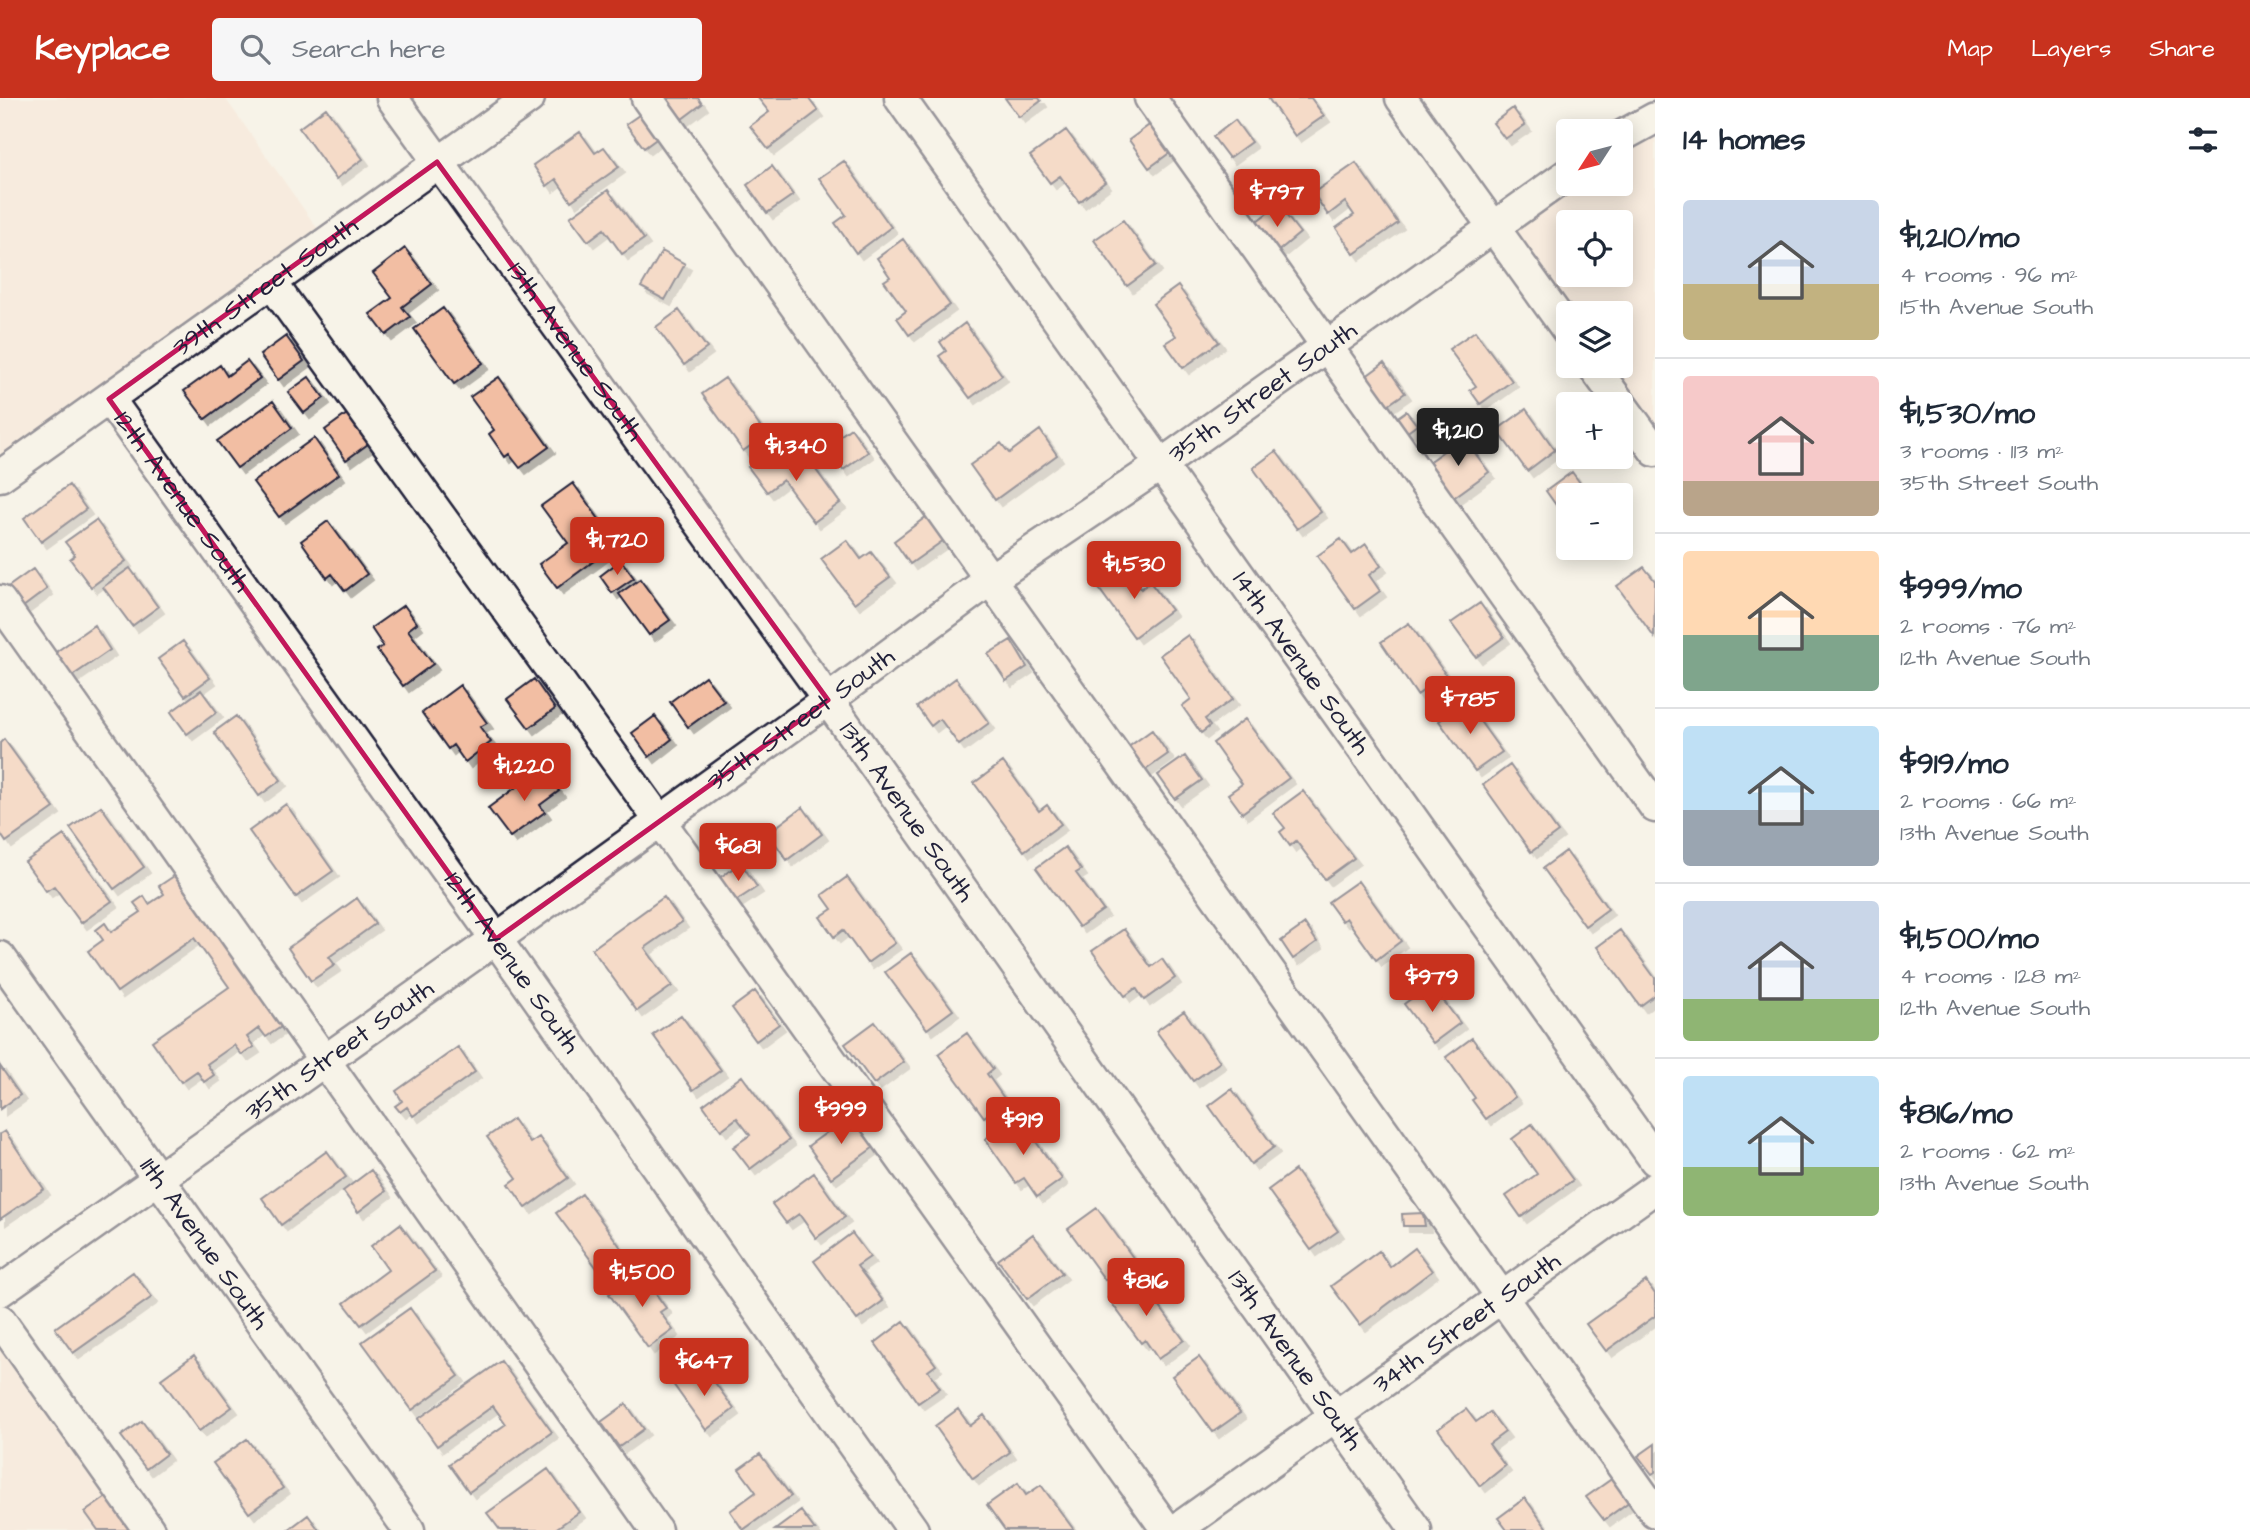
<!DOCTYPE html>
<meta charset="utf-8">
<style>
:root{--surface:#fff;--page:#f6f6f7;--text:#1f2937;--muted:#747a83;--line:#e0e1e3;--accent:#c8321e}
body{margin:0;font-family:"Architects Daughter",sans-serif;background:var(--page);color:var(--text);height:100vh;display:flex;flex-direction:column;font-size:26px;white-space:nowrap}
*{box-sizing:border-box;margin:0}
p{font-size:23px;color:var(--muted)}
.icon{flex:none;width:38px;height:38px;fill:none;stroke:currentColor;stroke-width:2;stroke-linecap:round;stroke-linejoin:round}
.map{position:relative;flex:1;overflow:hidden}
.drawer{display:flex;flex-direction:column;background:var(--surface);width:595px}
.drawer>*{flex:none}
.needle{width:46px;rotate:234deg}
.tools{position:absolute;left:1556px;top:21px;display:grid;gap:14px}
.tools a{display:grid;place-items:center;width:77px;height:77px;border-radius:7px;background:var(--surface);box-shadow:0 4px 18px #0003;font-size:35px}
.price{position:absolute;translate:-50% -60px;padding:0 16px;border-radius:7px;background:var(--accent);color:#fff;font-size:23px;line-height:46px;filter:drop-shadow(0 2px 4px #0008)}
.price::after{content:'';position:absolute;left:50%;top:42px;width:21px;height:16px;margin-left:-10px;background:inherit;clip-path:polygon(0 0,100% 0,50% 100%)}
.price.selected{background:#222;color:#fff}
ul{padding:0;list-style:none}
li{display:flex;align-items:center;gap:21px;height:175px;padding:0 28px}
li+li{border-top:2px solid var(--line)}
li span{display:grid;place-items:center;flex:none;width:196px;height:140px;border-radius:7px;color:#555}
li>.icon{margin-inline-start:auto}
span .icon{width:84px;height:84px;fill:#fffc;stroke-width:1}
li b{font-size:30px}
h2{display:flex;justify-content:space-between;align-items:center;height:84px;padding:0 28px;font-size:30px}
header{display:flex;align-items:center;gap:42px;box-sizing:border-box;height:98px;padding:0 35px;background:var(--accent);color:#fff}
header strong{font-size:33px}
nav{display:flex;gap:38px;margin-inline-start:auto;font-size:24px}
.search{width:490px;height:63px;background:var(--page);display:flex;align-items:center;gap:18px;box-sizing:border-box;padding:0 24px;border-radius:7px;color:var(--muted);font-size:26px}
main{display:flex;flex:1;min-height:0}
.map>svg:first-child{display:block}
</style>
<header>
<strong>Keyplace</strong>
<div class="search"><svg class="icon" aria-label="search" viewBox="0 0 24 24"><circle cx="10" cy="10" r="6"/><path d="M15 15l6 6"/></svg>Search here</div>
<nav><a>Map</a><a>Layers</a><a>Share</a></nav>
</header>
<main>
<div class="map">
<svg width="1655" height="1432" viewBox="0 0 1655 1432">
<defs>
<filter id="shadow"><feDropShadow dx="6" dy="6" stdDeviation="0" flood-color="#0004"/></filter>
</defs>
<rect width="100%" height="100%" fill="#f7f3e8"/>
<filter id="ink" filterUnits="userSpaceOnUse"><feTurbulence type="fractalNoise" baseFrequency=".0143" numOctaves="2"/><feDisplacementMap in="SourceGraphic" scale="14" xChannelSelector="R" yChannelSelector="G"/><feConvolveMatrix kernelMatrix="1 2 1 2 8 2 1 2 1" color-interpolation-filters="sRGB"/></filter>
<g filter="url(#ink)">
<path fill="#f6e3d3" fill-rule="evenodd" d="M 0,0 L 225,0 L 327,144 L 0,378 Z
M 1655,20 L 1655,353 L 1593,268 L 1620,268 L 1620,215 L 1568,215 L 1493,130 L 1568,86 L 1620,86 L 1621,39 ZM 1568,124 L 1620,124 L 1620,177 L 1568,177 Z
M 0,1222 L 149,1432 L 0,1432 Z"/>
<path fill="#f2bea3" stroke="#22223b" stroke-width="2" filter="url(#shadow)" d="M 667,0 L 698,0 L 702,6 L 682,21 Z
M 758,0 L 808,0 L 818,13 L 768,51 L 750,28 L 769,14 Z
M 1005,0 L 1039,0 L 1041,3 L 1019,19 Z
M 1268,0 L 1311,0 L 1324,18 L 1295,38 Z
M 326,10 L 363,61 L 336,81 L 299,30 Z
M 1513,10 L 1525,27 L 1505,41 L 1493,25 Z
M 642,15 L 659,39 L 644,50 L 626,26 Z
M 1235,22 L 1251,44 L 1229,60 L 1213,39 Z
M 1152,25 L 1172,53 L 1149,70 L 1129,42 Z
M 1066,32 L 1105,84 L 1079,104 L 1060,78 L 1050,85 L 1030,58 Z
M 580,34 L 595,55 L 604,49 L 619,69 L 571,103 L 556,81 L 547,88 L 533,67 Z
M 844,63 L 891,129 L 856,155 L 835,125 L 846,117 L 819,80 Z
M 1356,65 L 1398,125 L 1354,156 L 1336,130 L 1354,117 L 1345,104 L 1328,117 L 1313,95 Z
M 772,68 L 793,97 L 767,115 L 747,87 Z
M 608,92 L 644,141 L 622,156 L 604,131 L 588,143 L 570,119 Z
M 1278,107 L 1300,135 L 1276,155 L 1253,126 Z
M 1123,122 L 1156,167 L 1127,188 L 1094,142 Z
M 903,141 L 950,207 L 909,237 L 897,220 L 906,213 L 884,183 L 890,179 L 877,160 Z
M 405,150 L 432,186 L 402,209 L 410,219 L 386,237 L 370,216 L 392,200 L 373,175 Z
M 662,153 L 685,166 L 665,202 L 641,189 Z
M 1178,188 L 1219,244 L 1183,270 L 1165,245 L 1176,238 L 1153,206 Z
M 443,210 L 483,265 L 454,286 L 414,231 Z
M 679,212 L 707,250 L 684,267 L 656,229 Z
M 965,225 L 1002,277 L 970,300 L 939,258 L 946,253 L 940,244 Z
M 1475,233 L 1512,283 L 1480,306 L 1470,292 L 1476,288 L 1449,251 Z
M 286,238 L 304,263 L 278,282 L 260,257 Z
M 247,263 L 260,280 L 205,321 L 184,293 L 220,267 L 227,278 Z
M 1384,265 L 1405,295 L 1382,311 L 1361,282 Z
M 309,279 L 324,300 L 304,315 L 288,294 Z
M 499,279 L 549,349 L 520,370 L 509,356 L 505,359 L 489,336 L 494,332 L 470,299 Z
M 725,280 L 766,337 L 743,353 L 702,296 Z
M 273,303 L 292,330 L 237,370 L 217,343 Z
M 1526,311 L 1555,352 L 1527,373 L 1497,332 Z
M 1406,313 L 1417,327 L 1402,338 L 1392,323 Z
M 347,316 L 368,346 L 346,362 L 325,332 Z
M 851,330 L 868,354 L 843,372 L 826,348 Z
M 1040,332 L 1057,357 L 995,402 L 970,367 L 1001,345 L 1009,355 Z
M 1463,339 L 1489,374 L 1453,400 L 1427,365 Z
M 314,340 L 339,376 L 279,419 L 253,384 Z
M 774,350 L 792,373 L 808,361 L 840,405 L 814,424 L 783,382 L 767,394 L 748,369 Z
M 1276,353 L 1321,414 L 1297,431 L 1253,370 Z
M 1572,374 L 1589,397 L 1568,397 L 1568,424 L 1546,393 Z
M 573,385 L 604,428 L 590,439 L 602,457 L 557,490 L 539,466 L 568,445 L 541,408 Z
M 69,387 L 86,411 L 41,444 L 24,420 Z
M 927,418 L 944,442 L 910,466 L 894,443 Z
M 96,422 L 126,463 L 91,489 L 70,461 L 75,457 L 65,444 Z
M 328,423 L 367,476 L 345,493 L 332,476 L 327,480 L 301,443 Z
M 1341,441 L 1352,456 L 1366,446 L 1381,468 L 1369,477 L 1380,493 L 1355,511 L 1317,458 Z
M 847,442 L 861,461 L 871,454 L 890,479 L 854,505 L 821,461 Z
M 621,462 L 634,480 L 612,495 L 600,478 Z
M 1125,469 L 1141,491 L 1150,484 L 1171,512 L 1134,539 L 1097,488 Z
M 1644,469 L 1655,483 L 1654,539 L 1617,488 Z
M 130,470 L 158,509 L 132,528 L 103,489 Z
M 33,471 L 47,491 L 23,509 L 8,489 Z
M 640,481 L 670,522 L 649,537 L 619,496 Z
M 1480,505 L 1504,539 L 1476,559 L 1451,525 Z
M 404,507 L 417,525 L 408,532 L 433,566 L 403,588 L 377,552 L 383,548 L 371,530 Z
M 1409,525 L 1446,577 L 1417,597 L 1381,544 Z
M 94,527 L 110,552 L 72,578 L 56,554 Z
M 1188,537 L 1233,601 L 1205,621 L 1210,628 L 1201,635 L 1182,608 L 1191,601 L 1160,557 Z
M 1011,542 L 1027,569 L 1006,583 L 988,556 Z
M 183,543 L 210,580 L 185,598 L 158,561 Z
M 705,578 L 724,603 L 688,629 L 670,604 Z
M 956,580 L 989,625 L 959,647 L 940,621 L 931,628 L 917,609 Z
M 534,581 L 555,611 L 529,630 L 507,601 Z
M 460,587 L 487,625 L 480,629 L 491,644 L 465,664 L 453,647 L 448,651 L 422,615 Z
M 201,592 L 217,614 L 187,636 L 171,614 Z
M 1466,604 L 1502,654 L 1475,673 L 1439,623 Z
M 236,618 L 281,682 L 259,698 L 214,634 Z
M 655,618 L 672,641 L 649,659 L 632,635 Z
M 1245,621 L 1289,680 L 1242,715 L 1228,696 L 1242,686 L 1213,645 Z
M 1152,632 L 1168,656 L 1144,673 L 1127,650 Z
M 4,641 L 54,710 L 6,744 L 0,735 L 0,645 Z
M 1185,658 L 1202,682 L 1175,701 L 1158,677 Z
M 1003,664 L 1039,713 L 1047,707 L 1061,726 L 1024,753 L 974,685 Z
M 1510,667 L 1558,734 L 1531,754 L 1483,687 Z
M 542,670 L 559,693 L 540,707 L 545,714 L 510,739 L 488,710 Z
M 1303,693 L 1354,760 L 1325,781 L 1296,743 L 1290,748 L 1280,734 L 1285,730 L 1273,715 Z
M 286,706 L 333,773 L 296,799 L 249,733 Z
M 101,708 L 144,769 L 114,791 L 70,730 Z
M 803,709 L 822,736 L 787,762 L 768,735 Z
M 64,737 L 112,803 L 81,825 L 54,788 L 46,793 L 25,764 Z
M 1065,749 L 1081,772 L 1076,775 L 1103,812 L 1079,829 L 1036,770 Z
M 1566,753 L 1608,811 L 1585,828 L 1543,770 Z
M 741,765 L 757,789 L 734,804 L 719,780 Z
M 177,776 L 284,927 L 266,939 L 259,930 L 247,939 L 254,949 L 242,957 L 234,947 L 207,966 L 214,977 L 204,984 L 197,973 L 181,984 L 152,943 L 229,889 L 194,840 L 117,894 L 88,853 L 103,842 L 96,832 L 105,825 L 111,834 L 141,814 L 134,805 L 144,798 L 149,806 L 164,796 L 159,788 Z
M 847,779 L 895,845 L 867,865 L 843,832 L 834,839 L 820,819 L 832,811 L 822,797 Z
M 1358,783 L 1401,843 L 1376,862 L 1346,820 L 1342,823 L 1328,804 Z
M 664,799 L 682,824 L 645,850 L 672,888 L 637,913 L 592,851 Z
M 357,800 L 375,826 L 329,859 L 335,867 L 311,883 L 288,850 Z
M 1305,826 L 1317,844 L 1293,861 L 1281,843 Z
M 1124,831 L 1151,869 L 1162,861 L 1175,880 L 1144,902 L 1136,890 L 1125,898 L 1092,853 Z
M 1620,832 L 1655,880 L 1655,897 L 1640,908 L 1597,849 Z
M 911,855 L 953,912 L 927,931 L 885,874 Z
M 1431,886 L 1460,925 L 1433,945 L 1404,906 Z
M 755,893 L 779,926 L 756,943 L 732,910 Z
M 1184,913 L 1220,964 L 1193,983 L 1156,933 Z
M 681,917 L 721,972 L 693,992 L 653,937 Z
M 875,924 L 904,964 L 874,986 L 845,946 Z
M 967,935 L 993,971 L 987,976 L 1006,1003 L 984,1019 L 938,956 Z
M 1472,940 L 1515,999 L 1486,1021 L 1472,1002 L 1475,1000 L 1446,959 Z
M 458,949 L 475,974 L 413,1018 L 407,1009 L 400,1014 L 395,1008 L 402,1003 L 396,993 Z
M 0,968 L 20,997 L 0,1011 Z
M 742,978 L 789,1042 L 750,1071 L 733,1049 L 750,1037 L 737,1020 L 721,1032 L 703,1007 Z
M 1232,991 L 1274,1049 L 1251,1066 L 1209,1008 Z
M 851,1017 L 874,1049 L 831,1080 L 808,1048 Z
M 1018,1018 L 1062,1081 L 1037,1099 L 1024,1080 L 1016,1085 L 985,1041 Z
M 513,1021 L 530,1045 L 539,1039 L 568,1080 L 526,1110 L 509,1086 L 517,1080 L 487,1039 Z
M 1532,1026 L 1573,1082 L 1521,1119 L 1506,1098 L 1537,1076 L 1512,1041 Z
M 5,1033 L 44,1091 L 0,1121 L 0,1036 Z
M 327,1053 L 346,1079 L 281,1127 L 262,1100 Z
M 371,1072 L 386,1093 L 358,1114 L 343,1093 Z
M 1295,1072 L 1338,1133 L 1311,1152 L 1268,1092 Z
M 814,1075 L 845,1119 L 816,1140 L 799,1116 L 786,1125 L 772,1106 Z
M 582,1096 L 627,1158 L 602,1177 L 556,1115 Z
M 1097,1110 L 1134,1161 L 1105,1182 L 1068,1131 Z
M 1423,1115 L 1425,1128 L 1403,1128 L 1402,1116 Z
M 400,1126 L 435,1173 L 361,1227 L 344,1205 L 388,1172 L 371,1148 Z
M 852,1135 L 870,1159 L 857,1168 L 883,1203 L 857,1222 L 814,1163 Z
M 1033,1136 L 1062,1175 L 1027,1201 L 998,1162 Z
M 1415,1150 L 1432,1173 L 1360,1227 L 1331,1188 L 1379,1153 L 1390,1169 Z
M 133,1174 L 152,1199 L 73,1255 L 55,1230 Z
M 640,1174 L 666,1210 L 660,1214 L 673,1232 L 648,1250 L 609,1196 Z
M 1138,1179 L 1184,1242 L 1158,1261 L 1145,1242 L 1141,1245 L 1108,1200 Z
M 1646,1183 L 1655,1196 L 1655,1218 L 1606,1253 L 1586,1226 Z
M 410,1210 L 459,1278 L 412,1312 L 362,1244 Z
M 904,1223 L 936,1267 L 928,1273 L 940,1290 L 918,1305 L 875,1245 Z
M 194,1257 L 232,1309 L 199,1333 L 161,1281 Z
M 1199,1259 L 1240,1315 L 1213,1334 L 1172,1278 Z
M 501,1263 L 552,1334 L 469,1394 L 449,1366 L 506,1326 L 493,1308 L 437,1348 L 418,1321 Z
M 693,1272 L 699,1281 L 708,1275 L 734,1311 L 706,1332 L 673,1286 Z
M 626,1306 L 644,1331 L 619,1349 L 601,1324 Z
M 958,1311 L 970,1328 L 984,1317 L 1010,1354 L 973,1381 L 935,1328 Z
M 1466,1311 L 1476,1324 L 1490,1314 L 1505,1334 L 1489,1346 L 1505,1368 L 1480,1388 L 1438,1331 Z
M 142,1323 L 166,1356 L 146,1371 L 121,1338 Z
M 247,1341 L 283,1390 L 249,1415 L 213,1365 Z
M 1655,1346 L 1655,1374 L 1652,1376 L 1638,1358 Z
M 760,1356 L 791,1398 L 743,1432 L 730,1413 L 756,1394 L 739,1371 Z
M 548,1371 L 579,1414 L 554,1432 L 500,1432 L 487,1415 Z
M 1613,1380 L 1630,1403 L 1604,1422 L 1586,1399 Z
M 1018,1385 L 1026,1397 L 1041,1387 L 1074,1432 L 1005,1432 L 987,1407 Z
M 108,1398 L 133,1432 L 98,1432 L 85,1414 Z
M 1525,1400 L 1548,1432 L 1507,1432 L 1498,1420 Z
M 801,1413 L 815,1432 L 775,1432 Z
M 308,1417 L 319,1432 L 288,1432 Z"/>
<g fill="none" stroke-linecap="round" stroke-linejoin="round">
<defs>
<g id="minor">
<path id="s1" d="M 392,0 L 828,602 L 1416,1432"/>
<path d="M 647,0 L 1655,1414"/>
<path id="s2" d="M 900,0 L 1655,1062"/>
<path d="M 1150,0 L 1655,709"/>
<path d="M 1401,0 L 1568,233"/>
<path d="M 1620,39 L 1655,20"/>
<path d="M 271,184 L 660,723 L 1167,1432"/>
<path d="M 1593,268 L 1655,353"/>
<path id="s3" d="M 109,301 L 496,841 L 913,1432"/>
<path id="s4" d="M 0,378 L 529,0"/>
<path d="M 0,503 L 656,1432"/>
<path id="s5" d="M 0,859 L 409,1432"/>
<path id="s6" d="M 0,1193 L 496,841 L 828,602 L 991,481 L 1162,366 L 1568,76"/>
<path d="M 0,1222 L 149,1432"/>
<path id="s7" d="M 1176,1432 L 1655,1090"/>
</g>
</defs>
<use href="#minor" stroke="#22223b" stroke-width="35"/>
<use href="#minor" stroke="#f7f3e8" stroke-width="30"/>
</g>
</g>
<path d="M0 0H1655V1432H0ZM 437,64 L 828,602 L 496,841 L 109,301 Z" fill="#f7f3e8" fill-opacity=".55" fill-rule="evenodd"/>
<path fill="none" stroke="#c2185b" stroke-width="5" stroke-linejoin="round" d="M 437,64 L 828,602 L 496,841 L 109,301 Z"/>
<g text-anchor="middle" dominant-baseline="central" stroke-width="6" stroke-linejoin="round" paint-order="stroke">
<g font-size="26" fill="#22223b" stroke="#f7f3e8">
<text stroke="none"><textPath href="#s4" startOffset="326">39th Street South</textPath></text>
<text stroke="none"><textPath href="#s1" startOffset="313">13th Avenue South</textPath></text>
<text stroke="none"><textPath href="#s6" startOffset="1550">35th Street South</textPath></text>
<text stroke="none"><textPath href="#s3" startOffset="126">12th Avenue South</textPath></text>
<text stroke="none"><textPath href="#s2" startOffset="693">14th Avenue South</textPath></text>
<text stroke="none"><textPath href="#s6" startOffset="984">35th Street South</textPath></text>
<text stroke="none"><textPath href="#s1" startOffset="880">13th Avenue South</textPath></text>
<text stroke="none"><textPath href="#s3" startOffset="693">12th Avenue South</textPath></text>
<text stroke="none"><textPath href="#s6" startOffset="416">35th Street South</textPath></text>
<text stroke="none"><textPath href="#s5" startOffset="352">11th Avenue South</textPath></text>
<text stroke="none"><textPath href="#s7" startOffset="357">34th Street South</textPath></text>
<text stroke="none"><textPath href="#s1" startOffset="1552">13th Avenue South</textPath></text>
</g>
</g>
</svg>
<div class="tools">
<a><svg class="needle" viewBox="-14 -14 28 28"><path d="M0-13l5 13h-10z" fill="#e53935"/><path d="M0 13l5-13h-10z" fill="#747a83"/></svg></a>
<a><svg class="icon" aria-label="locate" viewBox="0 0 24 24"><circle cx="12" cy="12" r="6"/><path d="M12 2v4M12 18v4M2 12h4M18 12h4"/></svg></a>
<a><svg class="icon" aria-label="layers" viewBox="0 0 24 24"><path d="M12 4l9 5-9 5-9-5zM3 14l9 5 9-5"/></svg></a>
<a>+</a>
<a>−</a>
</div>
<b class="price" style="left:1277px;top:131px">$797</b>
<b class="price selected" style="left:1458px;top:370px">$1,210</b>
<b class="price" style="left:796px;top:385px">$1,340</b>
<b class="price" style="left:617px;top:479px">$1,720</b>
<b class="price" style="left:1134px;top:503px">$1,530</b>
<b class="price" style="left:1470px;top:638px">$785</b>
<b class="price" style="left:524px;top:705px">$1,220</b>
<b class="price" style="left:738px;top:785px">$681</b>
<b class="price" style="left:1432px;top:916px">$979</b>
<b class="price" style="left:841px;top:1048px">$999</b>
<b class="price" style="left:1023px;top:1059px">$919</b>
<b class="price" style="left:642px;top:1211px">$1,500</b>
<b class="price" style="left:1146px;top:1220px">$816</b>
<b class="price" style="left:704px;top:1300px">$647</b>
</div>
<section class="drawer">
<h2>14 homes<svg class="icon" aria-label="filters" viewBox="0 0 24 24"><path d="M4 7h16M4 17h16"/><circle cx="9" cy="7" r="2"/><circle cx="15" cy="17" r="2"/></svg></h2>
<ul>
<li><span style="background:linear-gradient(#c9d6e8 60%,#c2b280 0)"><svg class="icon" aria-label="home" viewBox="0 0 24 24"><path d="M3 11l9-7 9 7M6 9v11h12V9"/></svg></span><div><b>$1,210/mo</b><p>4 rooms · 96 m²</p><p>15th Avenue South</p></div></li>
<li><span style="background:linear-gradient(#f6c9c9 75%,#b9a48a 0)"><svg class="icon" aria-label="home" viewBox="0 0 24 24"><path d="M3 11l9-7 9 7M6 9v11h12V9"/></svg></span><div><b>$1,530/mo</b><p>3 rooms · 113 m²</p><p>35th Street South</p></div></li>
<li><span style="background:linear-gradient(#ffd9b3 60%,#7fa58c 0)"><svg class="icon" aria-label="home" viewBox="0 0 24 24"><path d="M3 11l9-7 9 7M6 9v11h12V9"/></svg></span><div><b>$999/mo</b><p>2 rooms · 76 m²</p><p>12th Avenue South</p></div></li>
<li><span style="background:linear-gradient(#bfe0f5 60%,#9aa5b1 0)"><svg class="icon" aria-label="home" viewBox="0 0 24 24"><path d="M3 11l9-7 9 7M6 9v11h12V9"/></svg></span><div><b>$919/mo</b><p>2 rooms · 66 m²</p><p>13th Avenue South</p></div></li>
<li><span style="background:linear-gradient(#c9d6e8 70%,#8fb573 0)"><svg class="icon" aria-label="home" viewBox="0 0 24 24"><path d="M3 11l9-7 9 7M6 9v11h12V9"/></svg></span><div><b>$1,500/mo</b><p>4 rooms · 128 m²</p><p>12th Avenue South</p></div></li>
<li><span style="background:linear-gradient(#bfe0f5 65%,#8fb573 0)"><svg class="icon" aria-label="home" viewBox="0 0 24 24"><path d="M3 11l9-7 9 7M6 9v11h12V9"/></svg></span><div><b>$816/mo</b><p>2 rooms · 62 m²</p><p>13th Avenue South</p></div></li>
</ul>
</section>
</main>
